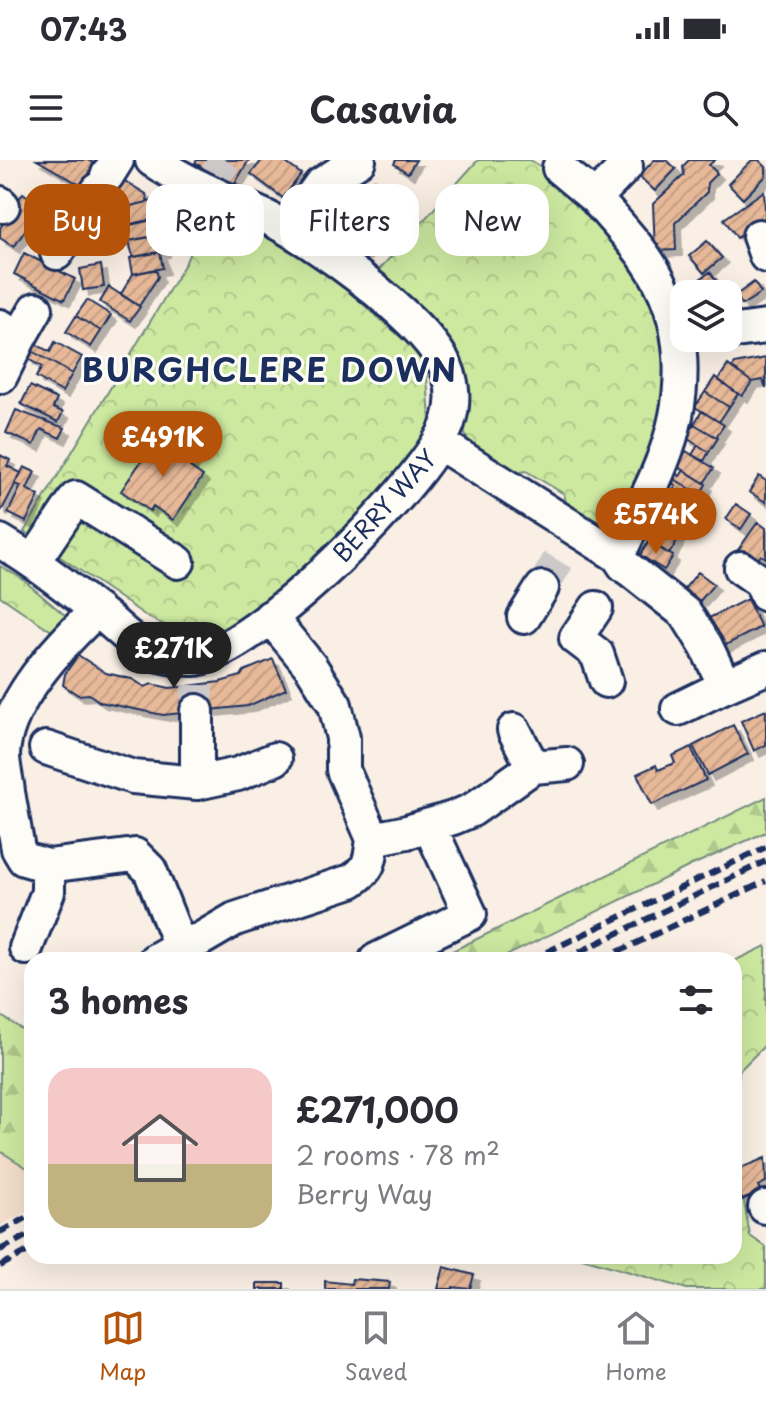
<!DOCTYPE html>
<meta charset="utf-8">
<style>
:root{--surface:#fff;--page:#f2f2f3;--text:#2b2b33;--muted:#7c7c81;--line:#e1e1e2;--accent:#b45309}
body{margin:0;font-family:"Playpen Sans",sans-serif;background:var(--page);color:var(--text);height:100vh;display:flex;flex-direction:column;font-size:30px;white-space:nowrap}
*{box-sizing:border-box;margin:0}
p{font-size:26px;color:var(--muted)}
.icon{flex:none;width:44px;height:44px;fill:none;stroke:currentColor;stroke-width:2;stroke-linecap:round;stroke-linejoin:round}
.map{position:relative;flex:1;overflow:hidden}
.details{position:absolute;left:24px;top:792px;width:718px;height:312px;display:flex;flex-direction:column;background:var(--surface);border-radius:24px;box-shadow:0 8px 32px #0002}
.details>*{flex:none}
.hud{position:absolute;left:24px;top:24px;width:718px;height:72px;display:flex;gap:16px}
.controls{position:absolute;left:670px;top:120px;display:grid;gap:16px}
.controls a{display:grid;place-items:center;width:72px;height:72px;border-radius:16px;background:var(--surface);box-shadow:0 8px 32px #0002;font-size:40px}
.price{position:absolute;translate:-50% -68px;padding:0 18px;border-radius:28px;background:var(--accent);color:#fff;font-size:26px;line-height:52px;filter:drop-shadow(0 2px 4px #0008)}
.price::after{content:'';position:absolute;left:50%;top:48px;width:24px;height:18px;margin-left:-12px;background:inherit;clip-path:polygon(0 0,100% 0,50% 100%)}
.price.active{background:#222;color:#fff}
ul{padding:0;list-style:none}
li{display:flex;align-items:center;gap:24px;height:200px;padding:0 24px}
li span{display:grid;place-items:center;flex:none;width:224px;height:160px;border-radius:24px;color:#555}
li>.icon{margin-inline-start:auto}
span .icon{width:96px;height:96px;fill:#fffc;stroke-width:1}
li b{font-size:34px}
h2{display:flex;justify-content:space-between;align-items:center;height:96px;padding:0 24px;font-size:34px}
.pill{padding:0 28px;border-radius:24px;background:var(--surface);box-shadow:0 8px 32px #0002;font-size:28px;line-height:72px}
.pill.active{background:var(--accent);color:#fff}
.status{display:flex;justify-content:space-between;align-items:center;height:56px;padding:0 40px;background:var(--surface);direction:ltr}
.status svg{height:22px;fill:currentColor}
header{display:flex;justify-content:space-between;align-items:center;height:104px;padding:0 24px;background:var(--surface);font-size:36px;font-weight:700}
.menu{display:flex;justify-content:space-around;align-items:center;height:112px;border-top:2px solid var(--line);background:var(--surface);font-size:22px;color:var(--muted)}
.menu a{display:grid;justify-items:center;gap:4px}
.menu .active{color:var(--accent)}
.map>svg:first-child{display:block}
</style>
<div class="status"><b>07:43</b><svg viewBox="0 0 49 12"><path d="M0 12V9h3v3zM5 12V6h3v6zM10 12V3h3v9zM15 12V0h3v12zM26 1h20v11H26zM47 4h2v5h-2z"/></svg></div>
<header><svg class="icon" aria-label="menu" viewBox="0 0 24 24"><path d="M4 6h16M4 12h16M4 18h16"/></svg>Casavia<svg class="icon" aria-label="search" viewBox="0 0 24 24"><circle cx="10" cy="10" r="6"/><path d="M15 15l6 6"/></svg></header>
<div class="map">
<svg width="766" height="1129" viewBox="0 0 766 1129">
<defs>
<pattern id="forest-firs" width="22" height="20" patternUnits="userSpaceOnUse" patternTransform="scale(2)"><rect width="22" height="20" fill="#cde9a0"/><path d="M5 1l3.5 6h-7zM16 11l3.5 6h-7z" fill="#afc88c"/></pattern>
<pattern id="park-crowns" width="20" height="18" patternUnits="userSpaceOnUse" patternTransform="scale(2)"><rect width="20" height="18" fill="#cde9a0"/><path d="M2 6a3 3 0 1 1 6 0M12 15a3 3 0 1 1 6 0" fill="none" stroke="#afc88c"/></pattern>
<pattern id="building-hatch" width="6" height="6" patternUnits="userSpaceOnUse" patternTransform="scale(2)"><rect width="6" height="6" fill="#e7b998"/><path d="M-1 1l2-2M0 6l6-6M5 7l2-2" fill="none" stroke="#c69f85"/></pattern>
<filter id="shadow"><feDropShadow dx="6" dy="6" stdDeviation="0" flood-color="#0004"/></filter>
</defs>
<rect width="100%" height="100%" fill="#f9efe4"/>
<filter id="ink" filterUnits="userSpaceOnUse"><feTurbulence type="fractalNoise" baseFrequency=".0125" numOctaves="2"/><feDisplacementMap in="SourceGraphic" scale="16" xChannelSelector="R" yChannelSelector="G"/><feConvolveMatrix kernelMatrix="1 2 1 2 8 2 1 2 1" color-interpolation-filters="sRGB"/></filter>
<g filter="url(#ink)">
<path fill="#f4dfcd" d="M 0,955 L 32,991 L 32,1049 L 0,1066 Z"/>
<path fill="url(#forest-firs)" stroke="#748c7f" stroke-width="2" d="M 766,637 L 766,672 L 690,706 L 498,800 L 434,800 Z
M 0,855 L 32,876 L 32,1011 L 0,991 Z"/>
<path fill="url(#park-crowns)" stroke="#748c7f" stroke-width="2" d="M 478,0 L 530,0 L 550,12 L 632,102 L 663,162 L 672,220 L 641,319 L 614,370 L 567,346 L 564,334 L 526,311 L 516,313 L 469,281 C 459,270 468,258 469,246 C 471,236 468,224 465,215 C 452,171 409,142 377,112 Z
M 213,50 L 279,82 L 323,109 L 421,195 L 426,202 L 431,275 L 410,305 L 331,385 L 259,448 L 213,476 L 190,477 L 149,458 L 24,372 L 186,102 L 206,52 Z
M 0,406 L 21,418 L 67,457 L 56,474 L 0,436 Z
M 766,786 L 766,884 L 739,911 L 734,978 L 734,801 Z
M 734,985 L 750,1076 L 766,1087 L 766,1129 L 687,1129 L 576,1096 L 734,1096 Z"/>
<path fill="url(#building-hatch)" stroke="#1b2f5e" stroke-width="2" filter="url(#shadow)" d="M 37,0 L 88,0 L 103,8 L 91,31 Z
M 197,0 L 249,0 L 234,25 L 195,3 Z
M 262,0 L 282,0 L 301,14 L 283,38 L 251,14 Z
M 396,0 L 416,0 L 408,13 L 394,4 Z
M 654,0 L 667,0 L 676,9 L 655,31 L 639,16 Z
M 689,0 L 715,0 L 709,5 L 717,13 L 707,23 L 707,32 L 675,63 L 676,90 L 655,91 L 653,44 L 684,15 L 683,6 Z
M 752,0 L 759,0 L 766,7 L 766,16 L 743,39 L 728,24 Z
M 118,17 L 146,34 L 148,42 L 126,47 L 107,36 Z
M 375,20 L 401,38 L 386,59 L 380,54 L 372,65 L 381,71 L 365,94 L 323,65 L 339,43 L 353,52 Z
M 764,31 L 766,72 L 760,63 L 737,78 L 724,59 Z
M 23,33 L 41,46 L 14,87 L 0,78 L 0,68 Z
M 152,41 L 156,59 L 130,65 L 126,47 Z
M 155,59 L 158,75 L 124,82 L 121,66 Z
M 161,75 L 164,91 L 133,97 L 129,81 Z
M 707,81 L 722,98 L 704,113 L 689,96 Z
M 160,92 L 163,108 L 133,114 L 130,98 Z
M 24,93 L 75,119 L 64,140 L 14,114 Z
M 101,105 L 104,127 L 83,130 L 80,109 Z
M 156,109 L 158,117 L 139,146 L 121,134 L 133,114 Z
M 710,112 L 726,134 L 694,134 L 689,127 Z
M 754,122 L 761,133 L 742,145 L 736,135 Z
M 109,127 L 140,147 L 130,161 L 100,142 Z
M 87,140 L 111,155 L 101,171 L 76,156 Z
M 76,156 L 101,171 L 91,187 L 66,172 Z
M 55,182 L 82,197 L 72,214 L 32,191 L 36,184 L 50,192 Z
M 32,191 L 72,214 L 62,232 L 36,217 L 42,207 L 28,199 Z
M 766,198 L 766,228 L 763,220 L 752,222 L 732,208 L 735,204 Z
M 728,205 L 752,222 L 742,236 L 718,220 Z
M 715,217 L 738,234 L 729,247 L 705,232 Z
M 30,226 L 57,239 L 53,248 L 63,252 L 58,262 L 21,244 Z
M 705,232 L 729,247 L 719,262 L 695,247 Z
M 16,250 L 65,268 L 60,278 L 41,269 L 34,285 L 6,273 Z
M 702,251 L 724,265 L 716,277 L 694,264 Z
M 694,264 L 718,278 L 709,292 L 686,278 Z
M 161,277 L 195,299 L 190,307 L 203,316 L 173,360 L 153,346 L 150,351 L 121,331 L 152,285 L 154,286 Z
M 698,285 L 709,292 L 704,301 L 692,295 Z
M 686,291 L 714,308 L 704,323 L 677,306 Z
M 0,295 L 10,300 L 7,306 L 21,313 L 2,350 L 0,349 Z
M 24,307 L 35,312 L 27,329 L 39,336 L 26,362 L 8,353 L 21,326 L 15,324 Z
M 684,310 L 706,324 L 700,335 L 673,318 L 676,314 L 680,316 Z
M 759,316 L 766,321 L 766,342 L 749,332 Z
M 673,318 L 700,335 L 690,350 L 669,336 L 676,326 L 671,322 Z
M 675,340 L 694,352 L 676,380 L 657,368 Z
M 736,344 L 751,354 L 741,369 L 726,359 Z
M 758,362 L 766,368 L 766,398 L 761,395 L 756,402 L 738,390 Z
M 655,366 L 677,381 L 669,394 L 647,380 Z
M 649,381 L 673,396 L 664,410 L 640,395 Z
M 698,412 L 714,424 L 700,441 L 684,429 Z
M 747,439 L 761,467 L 720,488 L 705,460 Z
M 78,495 L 106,513 L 132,519 L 145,527 L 152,524 L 170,528 L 220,522 L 241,516 L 244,511 L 273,499 L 286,529 L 248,546 L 163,555 L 100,542 L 89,534 L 78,535 L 63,525 L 65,514 Z
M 766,550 L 766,585 L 754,591 L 741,561 Z
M 733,565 L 748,594 L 708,615 L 693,586 Z
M 691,587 L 706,620 L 652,645 L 637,614 L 656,605 L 658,610 L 675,603 L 672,596 Z
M 765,998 L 766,1022 L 758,1026 L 761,1032 L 742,1040 L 734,1021 L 734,1011 Z
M 444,1107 L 474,1115 L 470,1129 L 453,1127 L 453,1129 L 438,1129 Z
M 352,1119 L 390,1122 L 389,1129 L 325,1129 L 325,1121 L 351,1124 Z
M 257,1123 L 284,1123 L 284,1129 L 257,1129 Z"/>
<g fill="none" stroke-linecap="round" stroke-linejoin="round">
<path stroke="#cdc9c9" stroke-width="32" stroke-dasharray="32 16" stroke-linecap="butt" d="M 216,15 L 225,0
M 542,428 L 562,394
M 197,525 L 197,551"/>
<defs>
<path id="minor" d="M 559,8 L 595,38
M 107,16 L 117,0
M 0,43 L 3,46
M 288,69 L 320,25 L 359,0
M 759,76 L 766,96
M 57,93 L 98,30
M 0,166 L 20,177 L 1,216
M 728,172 L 766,167
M 20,177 L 36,149
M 439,283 L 618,396 L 624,405 L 686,454 L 706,486 L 725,526 L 766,508
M 0,381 C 37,403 70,429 104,456 C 119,468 133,484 151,492 C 163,497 180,499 193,499 C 251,497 434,316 449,260 C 455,240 453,219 443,201 C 417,154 314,80 266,57 C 227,39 187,24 152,0
M 618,396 C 632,364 650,334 662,302 C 689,235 689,160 646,99 C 631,77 612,58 595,38 L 626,6
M 33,402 L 76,338 L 178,402
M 741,408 L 761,422 L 766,435
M 596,448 L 576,478 L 597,494 L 606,521
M 270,457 L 311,507 L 335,545 L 343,578 L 343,610 L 373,679
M 524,457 L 542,428
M 678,549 L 725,526
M 197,551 L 197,623 L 238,614 L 275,599
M 514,570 L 533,607
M 46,588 L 133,617 L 197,623
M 8,632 L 18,689 L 24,699 L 48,706 L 135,695 L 150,710 L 180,786 L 201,779 L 235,759 L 351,721 C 371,709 370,700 373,679 L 407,672 L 453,658 L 472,650 L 533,607 L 567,604
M 0,633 L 8,632 C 7,620 3,607 3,595 C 5,542 60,485 97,450
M 26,788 L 48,732 L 48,706
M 155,800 L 180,786
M 376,800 L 470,754 L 429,665
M 765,1047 L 766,1047"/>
</defs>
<use href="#minor" stroke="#1b2f5e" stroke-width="38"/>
<use href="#minor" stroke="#fdfcf7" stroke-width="32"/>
<path stroke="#1b2f5e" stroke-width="6" stroke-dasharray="12 6" stroke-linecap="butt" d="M 530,800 L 766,687
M 563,800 L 766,701
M 601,800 L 766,721
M 0,1072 L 32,1055
M 0,1090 L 32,1073
M 0,1106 L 32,1089"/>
</g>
</g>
<g text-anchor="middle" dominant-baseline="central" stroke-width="6" stroke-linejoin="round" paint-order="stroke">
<g font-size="24" fill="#1b2f5e" stroke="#fdfcf7">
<text transform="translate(384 345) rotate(-48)">BERRY WAY</text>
</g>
<g font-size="32" font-weight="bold" letter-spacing="2" fill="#1b2f5e" stroke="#fdfcf7">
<text x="270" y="209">BURGHCLERE DOWN</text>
</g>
</g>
</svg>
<div class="controls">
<a><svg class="icon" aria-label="layers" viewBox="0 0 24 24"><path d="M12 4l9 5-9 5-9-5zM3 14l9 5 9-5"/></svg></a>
</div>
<b class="price" style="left:163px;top:319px">£491K</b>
<b class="price" style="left:656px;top:396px">£574K</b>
<b class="price active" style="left:174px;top:530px">£271K</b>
<div class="hud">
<a class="pill active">Buy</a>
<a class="pill">Rent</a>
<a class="pill">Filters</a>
<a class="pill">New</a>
</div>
<section class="details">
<h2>3 homes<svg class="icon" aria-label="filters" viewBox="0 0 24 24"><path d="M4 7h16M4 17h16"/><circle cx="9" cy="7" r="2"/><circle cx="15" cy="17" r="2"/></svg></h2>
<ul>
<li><span style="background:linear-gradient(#f6c9c9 60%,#c2b280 0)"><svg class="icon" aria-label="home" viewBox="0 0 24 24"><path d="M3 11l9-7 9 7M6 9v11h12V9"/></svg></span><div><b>£271,000</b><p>2 rooms · 78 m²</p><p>Berry Way</p></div></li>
</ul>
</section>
</div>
<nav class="menu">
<a class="active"><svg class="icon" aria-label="map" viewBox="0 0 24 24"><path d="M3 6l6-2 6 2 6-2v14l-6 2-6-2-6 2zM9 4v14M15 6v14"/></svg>Map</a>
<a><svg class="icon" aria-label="saved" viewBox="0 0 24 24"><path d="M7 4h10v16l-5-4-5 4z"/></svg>Saved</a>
<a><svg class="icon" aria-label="home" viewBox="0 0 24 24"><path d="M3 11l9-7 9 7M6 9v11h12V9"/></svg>Home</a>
</nav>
